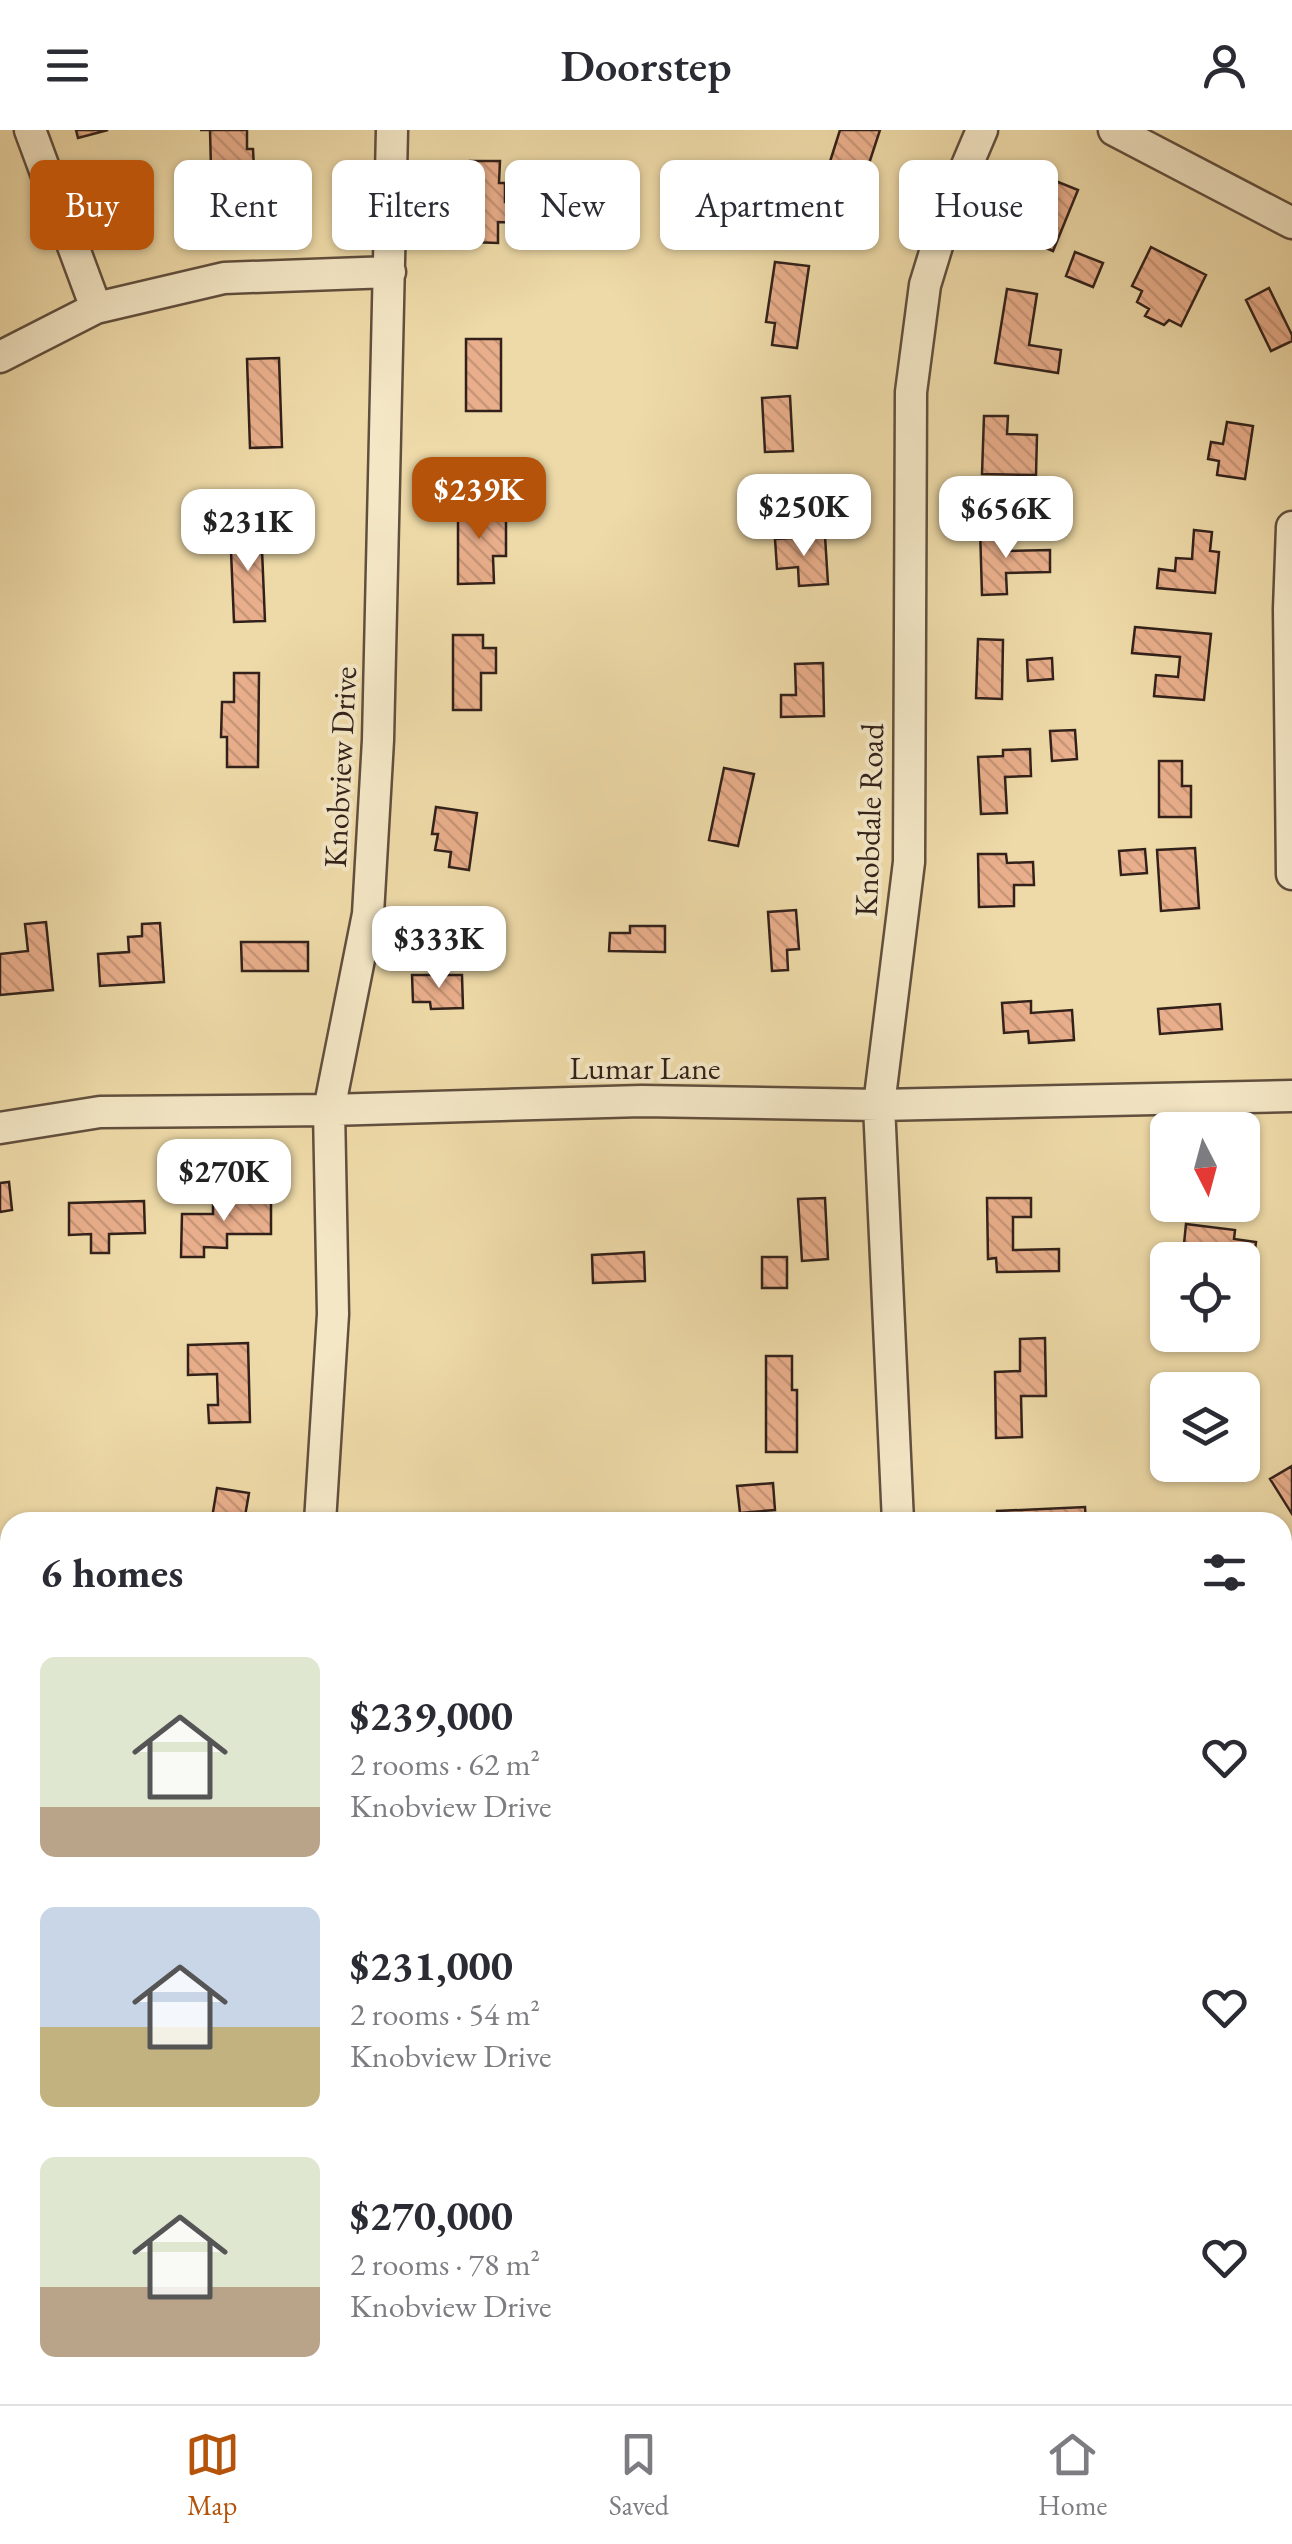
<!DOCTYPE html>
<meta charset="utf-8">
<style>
:root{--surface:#fff;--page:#f7f7f7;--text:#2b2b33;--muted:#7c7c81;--line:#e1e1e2;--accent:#b45309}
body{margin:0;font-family:"EB Garamond",serif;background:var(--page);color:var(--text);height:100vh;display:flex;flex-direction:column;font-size:38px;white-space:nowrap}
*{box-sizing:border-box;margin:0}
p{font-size:32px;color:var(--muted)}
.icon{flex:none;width:55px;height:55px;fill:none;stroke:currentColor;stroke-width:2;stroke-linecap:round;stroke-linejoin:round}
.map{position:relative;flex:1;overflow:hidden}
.sheet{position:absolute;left:0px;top:1382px;width:1292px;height:892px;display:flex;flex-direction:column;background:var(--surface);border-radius:30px 30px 0 0;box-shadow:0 2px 8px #0004}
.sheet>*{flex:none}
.hud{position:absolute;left:30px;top:30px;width:1232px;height:90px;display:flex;gap:20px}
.needle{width:65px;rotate:174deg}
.buttons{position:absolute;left:1150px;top:982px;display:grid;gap:20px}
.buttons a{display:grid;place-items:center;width:110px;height:110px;border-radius:15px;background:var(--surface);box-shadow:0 2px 8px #0004;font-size:50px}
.price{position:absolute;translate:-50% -85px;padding:0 22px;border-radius:20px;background:#fff;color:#222;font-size:32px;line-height:65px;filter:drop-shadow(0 2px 5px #0008)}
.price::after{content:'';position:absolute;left:50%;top:60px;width:30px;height:22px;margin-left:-15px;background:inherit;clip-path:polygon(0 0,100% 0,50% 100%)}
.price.current{background:var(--accent);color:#fff}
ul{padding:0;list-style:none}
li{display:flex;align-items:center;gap:30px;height:250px;padding:0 40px}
li span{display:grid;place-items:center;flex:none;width:280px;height:200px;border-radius:15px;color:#555}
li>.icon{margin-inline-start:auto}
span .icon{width:120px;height:120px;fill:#fffc;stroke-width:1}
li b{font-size:42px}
h2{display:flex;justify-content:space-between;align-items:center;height:120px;padding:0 40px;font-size:42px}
.pill{padding:0 35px;border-radius:15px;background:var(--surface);box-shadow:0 2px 8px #0004;font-size:35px;line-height:90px}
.pill.current{background:var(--accent);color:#fff}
header{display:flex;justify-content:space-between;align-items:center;height:130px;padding:0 40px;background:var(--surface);font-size:45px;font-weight:600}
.dock{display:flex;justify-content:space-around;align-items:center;height:140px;border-top:2px solid var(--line);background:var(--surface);font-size:28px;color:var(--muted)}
.dock a{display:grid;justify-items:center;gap:5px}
.dock .current{color:var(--accent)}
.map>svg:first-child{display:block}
</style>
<header><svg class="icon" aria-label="menu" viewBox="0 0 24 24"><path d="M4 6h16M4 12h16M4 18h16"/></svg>Doorstep<svg class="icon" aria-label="person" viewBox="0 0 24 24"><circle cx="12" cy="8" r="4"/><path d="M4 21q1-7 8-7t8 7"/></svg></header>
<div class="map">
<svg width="1292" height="2274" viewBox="0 0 1292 2274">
<defs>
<pattern id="building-back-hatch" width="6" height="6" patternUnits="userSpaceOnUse" patternTransform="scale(2.5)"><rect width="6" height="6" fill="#e9ae8b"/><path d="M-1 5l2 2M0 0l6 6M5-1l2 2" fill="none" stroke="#c89577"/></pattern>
</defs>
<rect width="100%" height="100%" fill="#eedaa8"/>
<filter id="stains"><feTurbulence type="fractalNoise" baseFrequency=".002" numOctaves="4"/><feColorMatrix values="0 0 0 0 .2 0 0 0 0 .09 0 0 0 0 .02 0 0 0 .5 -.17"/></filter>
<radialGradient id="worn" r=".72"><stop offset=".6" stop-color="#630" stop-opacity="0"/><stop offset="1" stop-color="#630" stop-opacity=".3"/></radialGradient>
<path fill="url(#building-back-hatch)" stroke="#32211a" stroke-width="2.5" d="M 76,0 L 108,0 L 78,8 Z
M 200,0 L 247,0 L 247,19 L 253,19 L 254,39 L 246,39 L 247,78 L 212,78 L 210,0 Z
M 840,0 L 880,0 L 863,52 L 827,41 Z
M 470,31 L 500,31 L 499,53 L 505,53 L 505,72 L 529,72 L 529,93 L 498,92 L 498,113 L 469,112 Z
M 1048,48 L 1078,60 L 1053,121 L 1023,108 Z
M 1151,117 L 1206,145 L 1181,196 L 1169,190 L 1164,195 L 1145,186 L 1149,179 L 1137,172 L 1142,161 L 1132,156 Z
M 1075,122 L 1103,133 L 1093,157 L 1066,146 Z
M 775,132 L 809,136 L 797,218 L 772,215 L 775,193 L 766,192 Z
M 1269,158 L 1292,205 L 1292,211 L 1271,221 L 1246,170 Z
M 1007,159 L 1037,164 L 1029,215 L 1061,220 L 1058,243 L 995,233 Z
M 466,209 L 501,209 L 501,281 L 466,281 Z
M 279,228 L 282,317 L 250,318 L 247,229 Z
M 790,266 L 793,321 L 765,322 L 762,268 Z
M 984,286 L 1008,286 L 1007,304 L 1037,305 L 1036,345 L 982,344 Z
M 1227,292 L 1253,296 L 1245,349 L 1217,345 L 1219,331 L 1208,329 L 1211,312 L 1223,314 Z
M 458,373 L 492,373 L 492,387 L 506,386 L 506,426 L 493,426 L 494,453 L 458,454 Z
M 261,396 L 265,491 L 234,492 L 230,398 Z
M 1007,397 L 1008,421 L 1050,420 L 1050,442 L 1006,443 L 1007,464 L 982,465 L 980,398 Z
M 1194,400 L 1212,402 L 1210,421 L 1219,422 L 1215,463 L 1157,458 L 1159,439 L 1175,441 L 1176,428 L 1192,429 Z
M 825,406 L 828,454 L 799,456 L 798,437 L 777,439 L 775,409 Z
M 1135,497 L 1211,504 L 1204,570 L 1154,566 L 1156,545 L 1178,547 L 1180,527 L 1132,523 Z
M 453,505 L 483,505 L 483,518 L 496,518 L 496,543 L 481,543 L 481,580 L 453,580 Z
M 978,509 L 1003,510 L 1002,569 L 976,568 Z
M 1052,528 L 1053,549 L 1028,551 L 1027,530 Z
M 823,533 L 824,586 L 781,587 L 781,565 L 796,565 L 795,534 Z
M 234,543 L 259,543 L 258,637 L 227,637 L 227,607 L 221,607 L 222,572 L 234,572 Z
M 1075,600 L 1077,629 L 1052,631 L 1050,601 Z
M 1030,619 L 1031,646 L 1005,647 L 1007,683 L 981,684 L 978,627 L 1003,626 L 1003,620 Z
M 1159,631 L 1182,631 L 1182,656 L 1191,656 L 1191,687 L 1159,687 Z
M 724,638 L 754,644 L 738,716 L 709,710 Z
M 436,677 L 477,683 L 469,740 L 449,737 L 451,722 L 435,720 L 438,704 L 432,704 Z
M 1195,718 L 1199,778 L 1161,781 L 1157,720 Z
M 1145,719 L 1147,743 L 1121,745 L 1119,721 Z
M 978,724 L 1006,724 L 1007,733 L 1033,732 L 1034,755 L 1014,755 L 1014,776 L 979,777 Z
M 796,780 L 799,819 L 787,820 L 788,840 L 772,841 L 768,782 Z
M 46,792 L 53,860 L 0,865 L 0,824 L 28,821 L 25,794 Z
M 160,793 L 164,852 L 100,856 L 98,824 L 129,822 L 128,807 L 142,806 L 142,794 Z
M 630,796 L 665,796 L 665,822 L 609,821 L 610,803 L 630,803 Z
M 241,812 L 308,812 L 308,841 L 242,841 Z
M 412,845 L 462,845 L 463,878 L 431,879 L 430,872 L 413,872 Z
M 1031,871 L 1031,883 L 1072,880 L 1074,910 L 1029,913 L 1028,901 L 1004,903 L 1002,873 Z
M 1220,874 L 1222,899 L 1160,904 L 1158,879 Z
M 9,1052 L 12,1080 L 0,1082 L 0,1053 Z
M 213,1068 L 271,1069 L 271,1104 L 227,1104 L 227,1118 L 204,1117 L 204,1127 L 181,1127 L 182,1084 L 213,1084 Z
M 825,1068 L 828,1129 L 802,1131 L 798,1069 Z
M 987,1068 L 1031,1068 L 1031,1087 L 1013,1087 L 1013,1120 L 1059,1119 L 1059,1141 L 997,1142 L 996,1128 L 988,1129 Z
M 144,1071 L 145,1103 L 109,1104 L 109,1123 L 91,1123 L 91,1104 L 69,1105 L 69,1073 Z
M 1186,1094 L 1235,1100 L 1234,1109 L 1256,1112 L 1253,1134 L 1242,1130 L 1201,1130 L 1202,1126 L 1183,1124 Z
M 644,1122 L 645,1151 L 593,1153 L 592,1125 Z
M 762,1127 L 787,1127 L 787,1158 L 762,1158 Z
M 1045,1208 L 1046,1266 L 1021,1266 L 1022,1307 L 996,1308 L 995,1242 L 1020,1241 L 1020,1209 Z
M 248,1213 L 250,1292 L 209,1293 L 208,1275 L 218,1275 L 217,1244 L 188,1245 L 188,1215 Z
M 766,1226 L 792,1226 L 792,1260 L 797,1260 L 797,1322 L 766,1322 Z
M 1292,1336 L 1292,1384 L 1270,1349 Z
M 773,1353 L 775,1380 L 740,1383 L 737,1356 Z
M 217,1358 L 249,1363 L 244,1392 L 202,1392 L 202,1386 L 212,1388 Z
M 1085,1377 L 1086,1392 L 998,1392 L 997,1381 Z
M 1292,1433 L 1292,1524 L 1285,1526 L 1282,1514 L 1282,1436 Z
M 1287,1662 L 1292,1662 L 1292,1714 L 1282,1715 L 1282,1684 L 1288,1684 Z
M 0,1821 L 10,1826 L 10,1857 L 0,1877 Z
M 923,2265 L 954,2265 L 959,2274 L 928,2274 Z
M 327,2267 L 370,2268 L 369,2274 L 327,2274 Z"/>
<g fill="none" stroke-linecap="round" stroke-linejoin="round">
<defs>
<path id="minor" d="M 30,0 L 96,178
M 1114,0 L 1292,93
M 0,227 L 96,178 L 224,148 L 390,142
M 1292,397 L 1289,479 L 1292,744
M 0,998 L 100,982 L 329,980 L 642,971 L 879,975 L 1292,966
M 320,1392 L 333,1184 L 329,980 L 368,784 L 378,610 L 392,0
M 898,1392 L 879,975 L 909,732 L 911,262 L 925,155 L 948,80 L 982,0
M 0,1592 L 10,1599
M 1282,1838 L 1292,1838
M 0,2080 L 10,2059
M 1110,2265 L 1121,2274
M 477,2274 L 478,2265
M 1054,2274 L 1060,2265"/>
</defs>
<use href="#minor" stroke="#614f3e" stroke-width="35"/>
<use href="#minor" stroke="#f4e7c6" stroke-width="30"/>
</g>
<g text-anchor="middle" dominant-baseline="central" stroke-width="8" stroke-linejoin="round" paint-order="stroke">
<g font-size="32" fill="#32211a" stroke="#f4e7c6">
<text transform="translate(340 637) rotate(-87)">Knobview Drive</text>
<text transform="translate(869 690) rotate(-88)">Knobdale Road</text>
<text x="645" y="938">Lumar Lane</text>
</g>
</g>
<rect width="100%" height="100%" filter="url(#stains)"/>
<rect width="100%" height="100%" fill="url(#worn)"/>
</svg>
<div class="buttons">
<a><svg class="needle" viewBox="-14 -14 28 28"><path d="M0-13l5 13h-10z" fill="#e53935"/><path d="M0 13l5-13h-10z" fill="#7c7c81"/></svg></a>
<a><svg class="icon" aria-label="locate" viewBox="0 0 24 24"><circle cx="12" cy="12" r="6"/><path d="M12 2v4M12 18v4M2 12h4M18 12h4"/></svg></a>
<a><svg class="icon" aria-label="layers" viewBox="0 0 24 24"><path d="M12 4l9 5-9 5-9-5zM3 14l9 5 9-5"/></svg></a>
</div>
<b class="price current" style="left:479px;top:412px">$239K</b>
<b class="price" style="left:804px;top:429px">$250K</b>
<b class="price" style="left:1006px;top:431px">$656K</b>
<b class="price" style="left:248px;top:444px">$231K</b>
<b class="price" style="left:439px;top:861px">$333K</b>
<b class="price" style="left:224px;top:1094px">$270K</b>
<div class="hud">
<a class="pill current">Buy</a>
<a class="pill">Rent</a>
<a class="pill">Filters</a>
<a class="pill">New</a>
<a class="pill">Apartment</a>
<a class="pill">House</a>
</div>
<section class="sheet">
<h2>6 homes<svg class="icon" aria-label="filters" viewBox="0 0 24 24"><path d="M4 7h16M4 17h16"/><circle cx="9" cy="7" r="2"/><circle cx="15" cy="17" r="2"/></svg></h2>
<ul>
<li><span style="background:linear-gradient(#dfe7d0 75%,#b9a48a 0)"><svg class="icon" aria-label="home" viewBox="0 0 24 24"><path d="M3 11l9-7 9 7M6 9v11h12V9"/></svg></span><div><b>$239,000</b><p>2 rooms · 62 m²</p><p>Knobview Drive</p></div><svg class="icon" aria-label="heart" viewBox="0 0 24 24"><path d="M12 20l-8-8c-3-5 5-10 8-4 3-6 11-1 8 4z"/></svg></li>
<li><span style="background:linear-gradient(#c9d6e8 60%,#c2b280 0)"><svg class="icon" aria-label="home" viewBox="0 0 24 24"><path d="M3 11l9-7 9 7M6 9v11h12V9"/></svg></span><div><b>$231,000</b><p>2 rooms · 54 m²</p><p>Knobview Drive</p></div><svg class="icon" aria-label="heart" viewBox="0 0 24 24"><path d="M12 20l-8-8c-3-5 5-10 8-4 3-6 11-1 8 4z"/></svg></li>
<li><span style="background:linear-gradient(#dfe7d0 65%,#b9a48a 0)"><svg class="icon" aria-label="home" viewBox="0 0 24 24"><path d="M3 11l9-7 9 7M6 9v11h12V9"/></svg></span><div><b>$270,000</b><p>2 rooms · 78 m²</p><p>Knobview Drive</p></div><svg class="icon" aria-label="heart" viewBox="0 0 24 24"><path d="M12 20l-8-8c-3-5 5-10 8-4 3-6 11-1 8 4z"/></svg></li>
</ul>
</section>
</div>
<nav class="dock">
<a class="current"><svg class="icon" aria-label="map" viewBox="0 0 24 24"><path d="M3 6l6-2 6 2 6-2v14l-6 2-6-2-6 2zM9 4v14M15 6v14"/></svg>Map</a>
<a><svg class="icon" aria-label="saved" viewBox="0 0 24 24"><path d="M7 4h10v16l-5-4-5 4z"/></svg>Saved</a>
<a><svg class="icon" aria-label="home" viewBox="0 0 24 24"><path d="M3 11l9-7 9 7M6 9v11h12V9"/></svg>Home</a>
</nav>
